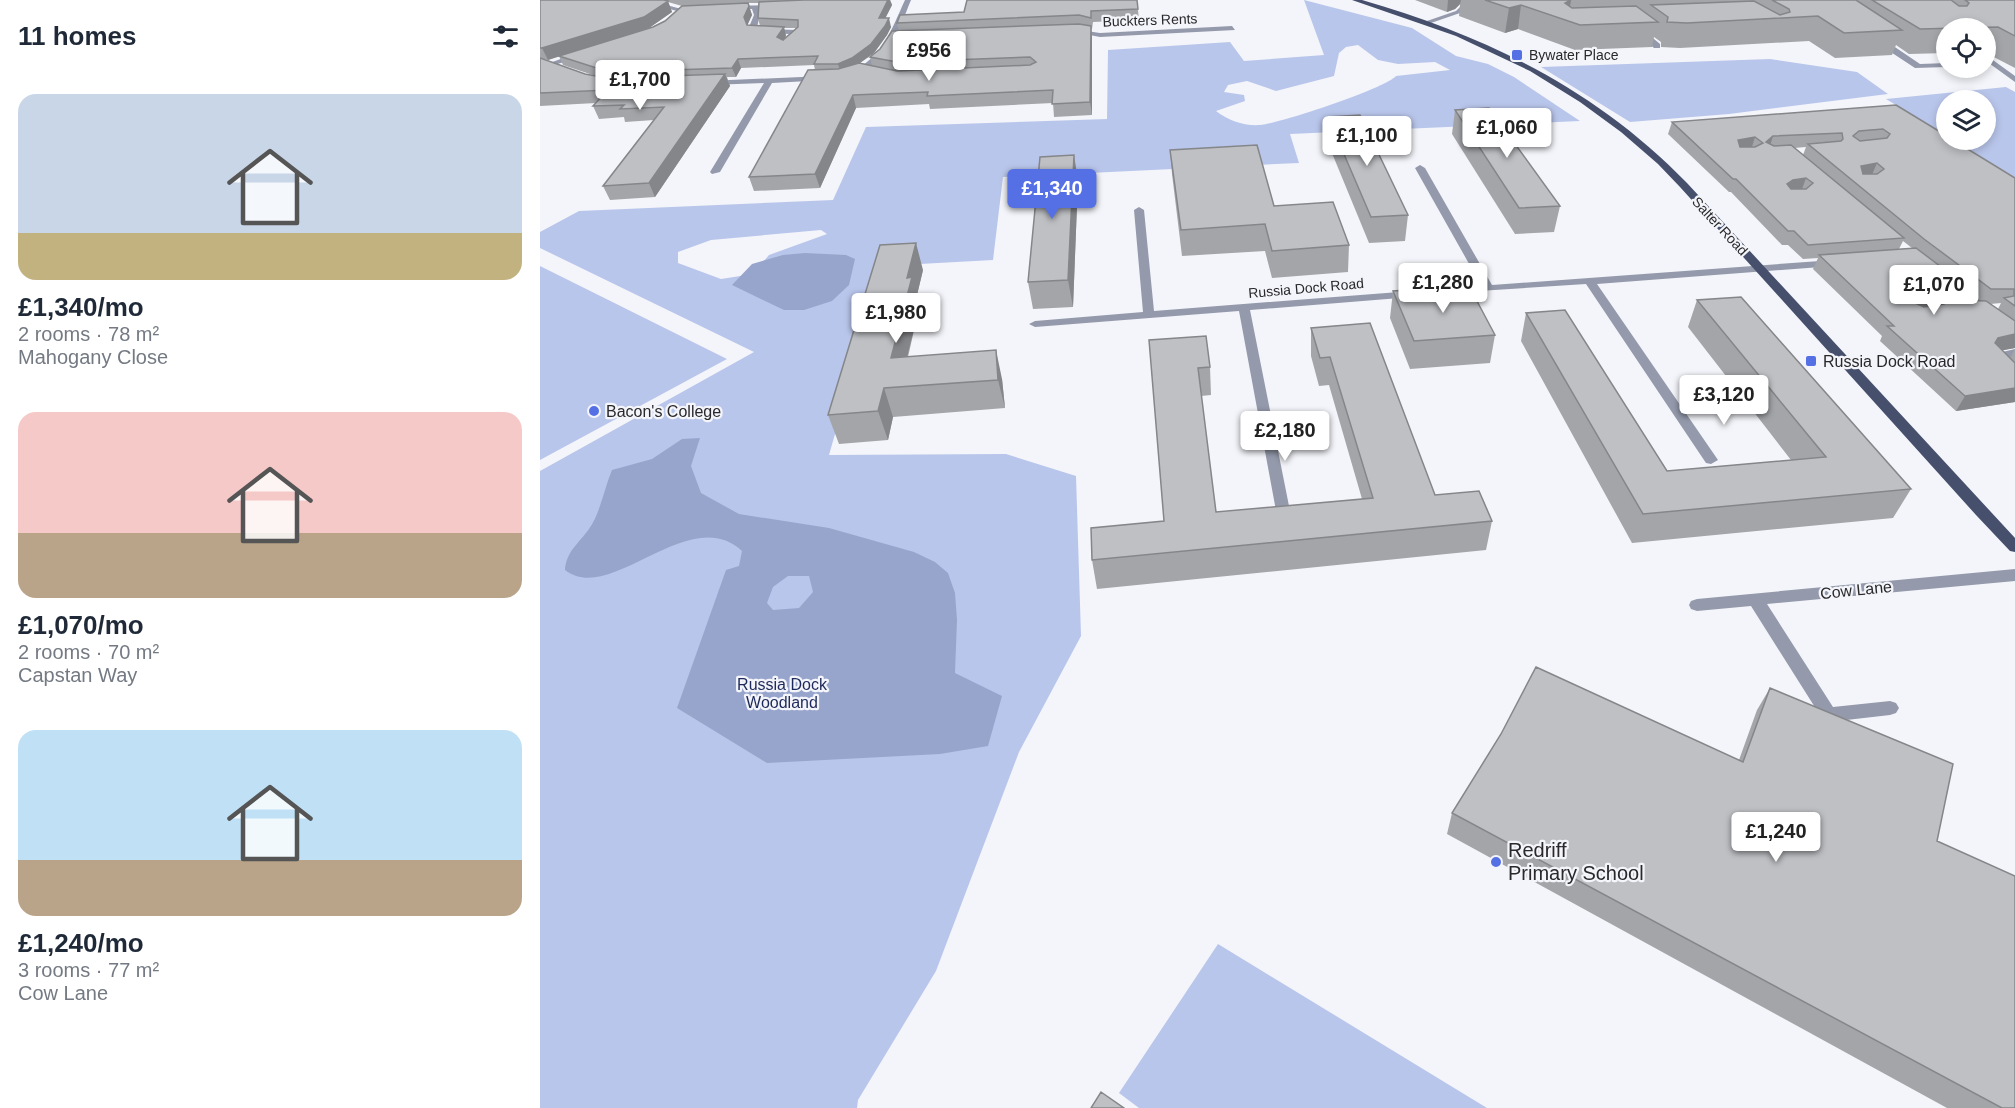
<!DOCTYPE html>
<meta charset="utf-8">
<style>
:root{--surface:#fff;--page:#f2f2f3;--text:#1f2937;--muted:#747a83;--accent:#5570e5}
body{margin:0;font-family:Arial,sans-serif;background:var(--page);color:var(--text);height:100vh;display:flex;flex-direction:column;font-size:22px;white-space:nowrap}
*{box-sizing:border-box;margin:0}
p{font-size:20px;color:var(--muted)}
.icon{flex:none;width:33px;height:33px;fill:none;stroke:currentColor;stroke-width:2;stroke-linecap:round;stroke-linejoin:round}
.map{position:relative;flex:1;overflow:hidden}
.details{display:flex;flex-direction:column;background:var(--surface);width:540px}
.details>*{flex:none}
.fabs{position:absolute;left:1396px;top:18px;display:grid;gap:12px}
.fabs a{display:grid;place-items:center;width:60px;height:60px;border-radius:50%;background:var(--surface);box-shadow:0 3px 9px #0003;font-size:30px}
.price{position:absolute;translate:-50% -51px;padding:0 14px;border-radius:6px;background:#fff;color:#222;font-size:20px;line-height:39px;filter:drop-shadow(0 2px 3px #0008)}
.price::after{content:'';position:absolute;left:50%;top:36px;width:18px;height:14px;margin-left:-9px;background:inherit;clip-path:polygon(0 0,100% 0,50% 100%)}
.price.current{background:var(--accent);color:#fff}
ul{padding:0;list-style:none}
li{display:grid;align-content:center;gap:12px;height:318px;padding:0 18px}
li span{display:grid;place-items:center;height:186px;border-radius:18px;color:#555}
li>.icon{margin-inline-start:auto}
span .icon{width:108px;height:108px;fill:#fffc;stroke-width:1}
li b{font-size:26px}
h2{display:flex;justify-content:space-between;align-items:center;height:72px;padding:0 18px;font-size:26px}
main{display:flex;flex:1;min-height:0}
.map>svg:first-child{display:block}
</style>
<main>
<section class="details">
<h2>11 homes<svg class="icon" aria-label="filters" viewBox="0 0 24 24"><path d="M4 7h16M4 17h16"/><circle cx="9" cy="7" r="2"/><circle cx="15" cy="17" r="2"/></svg></h2>
<ul>
<li><span style="background:linear-gradient(#c9d6e8 75%,#c2b280 0)"><svg class="icon" aria-label="home" viewBox="0 0 24 24"><path d="M3 11l9-7 9 7M6 9v11h12V9"/></svg></span><div><b>£1,340/mo</b><p>2 rooms · 78 m²</p><p>Mahogany Close</p></div></li>
<li><span style="background:linear-gradient(#f6c9c9 65%,#b9a48a 0)"><svg class="icon" aria-label="home" viewBox="0 0 24 24"><path d="M3 11l9-7 9 7M6 9v11h12V9"/></svg></span><div><b>£1,070/mo</b><p>2 rooms · 70 m²</p><p>Capstan Way</p></div></li>
<li><span style="background:linear-gradient(#bfe0f5 70%,#b9a48a 0)"><svg class="icon" aria-label="home" viewBox="0 0 24 24"><path d="M3 11l9-7 9 7M6 9v11h12V9"/></svg></span><div><b>£1,240/mo</b><p>3 rooms · 77 m²</p><p>Cow Lane</p></div></li>
</ul>
</section>
<div class="map">
<svg width="1475" height="1108" viewBox="0 0 1475 1108">
<rect width="100%" height="100%" fill="#f4f5fa"/>
<path fill="#b9c6eb" fill-rule="evenodd" d="M 764,0 L 872,28 L 916,56 L 948,64 L 974,77 L 1040,121 L 750,134 L 759,163 L 463,177 L 453,260 L 343,266 L 289,455 L 466,454 L 536,476 L 541,636 L 479,752 L 396,971 L 318,1100 L 317,1108 L 0,1108 L 0,471 L 214,352 L 0,248 L 0,232 L 39,211 L 293,200 L 326,127 L 567,119 L 568,50 L 690,42 L 704,61 L 784,55 ZM 818,45 L 838,60 L 858,64 L 895,62 L 910,70 L 856,76 C 844,89 741,123 720,125 C 704,126 689,121 676,111 L 705,101 L 704,95 L 684,92 L 688,85 L 707,81 L 736,91 L 794,76 L 799,53 L 806,47 ZM 281,230 L 287,234 L 229,255 L 213,274 L 181,279 L 138,263 L 138,252 L 171,240 Z
M 1230,59 L 1317,72 L 1348,94 L 1189,114 L 1090,122 L 1001,67 Z
M 1466,87 L 1475,92 L 1475,177 L 1412,140 L 1446,140 L 1446,100 L 1407,100 L 1407,136 L 1346,99 Z
M 0,266 L 187,359 L 0,460 Z
M 678,944 L 947,1108 L 599,1108 L 579,1093 Z"/>
<path fill="#97a5cc" fill-rule="evenodd" d="M 265,253 L 306,255 L 315,259 L 309,285 L 292,301 L 264,310 L 244,310 L 192,285 L 212,264 L 243,255 Z
M 160,438 L 151,466 L 161,493 L 199,514 L 289,528 L 374,552 L 395,562 L 408,573 L 415,593 L 417,620 L 415,673 L 462,696 L 448,746 L 400,754 L 227,763 L 137,708 L 186,570 L 199,566 L 202,551 C 149,502 71,606 25,570 C 26,552 39,543 49,529 C 60,514 64,489 72,470 L 112,459 L 142,439 ZM 248,576 L 269,576 L 273,592 L 259,608 L 233,610 L 227,603 L 233,587 Z"/>
<g fill="none" stroke-linecap="round" stroke-linejoin="round">
<path fill="#949aab" fill-rule="evenodd" d="M 97,0 L 108,0 L 145,10 L 129,23 L 125,21 L 137,11 Z
M 365,0 L 371,0 C 360,26 346,77 310,76 L 310,72 C 343,58 351,30 365,0 Z
M 927,0 L 934,0 L 920,13 L 888,24 L 884,22 L 916,11 Z
M 239,5 L 237,8 L 219,9 L 220,15 L 217,27 L 218,29 L 259,30 L 259,34 L 247,46 L 243,44 L 251,34 L 212,33 L 209,27 L 214,15 L 212,9 L 189,10 L 186,8 L 189,6 Z
M 692,26 L 695,30 L 560,37 L 529,31 L 533,29 L 560,33 Z
M 1095,28 L 1101,28 L 1120,44 L 1120,48 L 1114,48 L 1095,32 Z
M 1334,37 L 1340,37 L 1380,64 L 1407,63 L 1407,67 L 1375,68 L 1334,41 Z
M 40,52 L 43,52 L 43,56 L 8,67 L 4,65 Z
M 1446,55 L 1475,76 L 1475,82 L 1446,61 Z
M 284,76 L 288,78 L 287,80 L 232,83 L 180,172 L 172,174 L 170,172 L 224,83 L 170,85 L 167,85 L 167,81 Z
M 880,165 L 885,168 L 952,285 L 1294,260 L 1299,263 L 1294,266 L 1057,284 L 1178,460 L 1171,464 L 1166,463 L 1046,284 L 907,293 L 907,289 L 911,288 L 941,285 L 875,168 Z
M 599,207 L 604,210 L 614,311 L 872,291 L 878,294 L 872,297 L 710,310 L 751,516 L 749,519 L 744,521 L 737,516 L 699,311 L 495,327 L 489,324 L 495,321 L 603,312 L 594,210 Z
M 1475,349 L 1475,357 L 1463,360 L 1475,370 L 1475,381 L 1471,380 L 1448,358 L 1450,355 Z
M 1475,569 L 1475,581 L 1227,604 L 1293,707 L 1350,701 L 1356,703 L 1359,708 L 1356,713 L 1350,715 L 1289,722 L 1283,720 L 1211,606 L 1157,611 L 1151,609 L 1149,605 L 1151,601 L 1157,599 Z"/>
<path fill="#46506d" fill-rule="evenodd" d="M 812,0 L 822,0 C 946,36 1056,89 1147,183 L 1475,538 L 1475,552 L 1470,551 L 1436,515 L 1140,187 L 1118,164 L 1081,132 L 1040,102 L 990,71 L 916,36 Z"/>
</g>
<path fill="#a3a5a9" fill-rule="evenodd" d="M 0,0 L 350,0 L 352,5 L 345,18 L 351,27 L 347,35 L 334,53 L 320,63 L 332,66 L 330,57 L 340,49 L 359,31 L 357,23 L 424,12 L 597,0 L 599,20 L 553,22 L 552,29 L 551,29 L 552,38 L 552,115 L 514,117 L 513,103 L 390,109 L 389,104 L 316,108 L 280,188 L 214,191 L 209,177 L 275,70 L 274,65 L 201,68 L 196,77 L 187,77 L 190,86 L 115,197 L 70,200 L 63,186 L 114,120 L 85,122 L 84,117 L 59,119 L 53,106 L 56,103 L 0,106 ZM 128,2 L 142,6 L 125,21 L 113,27 L 43,49 L 109,28 L 132,12 ZM 208,3 L 219,3 L 218,18 L 220,26 L 207,25 L 212,15 ZM 244,28 L 256,28 L 243,40 L 246,36 ZM 19,56 L 23,65 L 56,76 L 45,74 L 3,59 L 8,60 Z
M 875,0 L 1475,0 L 1475,68 L 1446,53 L 1446,28 L 1407,28 L 1407,53 L 1369,54 L 1356,45 L 1352,55 L 1295,58 L 1269,41 L 1140,48 L 1121,47 L 1121,42 L 1114,37 L 1112,47 L 1035,50 L 978,29 L 965,33 L 919,16 L 920,4 L 915,9 L 907,12 Z
M 1356,105 L 1475,178 L 1475,348 L 1462,350 L 1470,358 L 1475,349 L 1475,402 L 1416,411 L 1340,341 L 1342,336 L 1273,269 L 1278,258 L 1263,259 L 1248,245 L 1242,245 L 1191,192 L 1189,192 L 1128,134 L 1132,122 ZM 1266,147 L 1263,155 L 1254,148 ZM 1363,241 L 1372,248 L 1359,249 ZM 1431,295 L 1438,300 L 1428,300 ZM 1461,303 L 1458,309 L 1450,304 Z
M 915,110 L 1020,206 L 1014,232 L 975,234 L 912,134 Z
M 788,117 L 868,215 L 865,241 L 829,243 L 787,141 Z
M 630,150 L 809,245 L 808,272 L 732,278 L 725,251 L 642,256 L 632,174 Z
M 538,180 L 533,307 L 493,309 L 488,282 Z
M 383,270 L 377,295 L 380,304 L 368,357 L 462,379 L 465,408 L 353,417 L 348,440 L 299,444 L 288,415 Z
M 853,291 L 955,335 L 950,363 L 870,369 L 850,318 Z
M 1157,300 L 1371,489 L 1353,518 L 1092,543 L 981,341 L 986,313 L 1127,471 L 1251,460 L 1148,327 Z
M 771,328 L 895,495 L 952,521 L 946,550 L 557,589 L 552,560 L 624,521 L 609,340 L 670,367 L 671,395 L 661,396 L 676,512 L 822,499 L 789,385 L 779,386 L 771,356 Z
M 1230,688 L 1397,841 L 1475,1108 L 1407,1108 L 907,834 L 912,813 L 961,734 L 1199,760 L 1217,710 Z"/>
<path fill="#858689" d="M 348,0 L 350,0 L 352,5 L 341,27 L 339,18 Z
M 908,0 L 921,0 L 920,4 L 915,9 L 907,12 Z
M 1031,0 L 1028,21 L 1025,3 Z
M 128,1 L 132,12 L 109,28 L 8,60 L 2,48 Z
M 981,5 L 978,29 L 965,33 L 969,8 Z
M 209,6 L 212,15 L 207,26 L 204,17 Z
M 349,18 L 351,27 L 347,35 L 334,53 L 314,67 L 301,73 L 298,64 Z
M 551,26 L 552,38 L 552,115 L 550,102 Z
M 244,27 L 246,36 L 240,45 L 237,37 Z
M 198,59 L 201,68 L 196,77 L 192,68 Z
M 185,74 L 190,86 L 115,197 L 109,183 Z
M 313,95 L 316,108 L 280,188 L 275,174 Z
M 1233,136 L 1229,149 L 1226,142 Z
M 1215,137 L 1211,150 L 1194,153 L 1198,140 Z
M 534,155 L 538,180 L 533,307 L 528,280 Z
M 1337,163 L 1331,177 L 1315,180 L 1321,166 Z
M 1266,178 L 1261,192 L 1248,193 L 1247,184 L 1253,180 Z
M 376,243 L 383,270 L 377,295 L 380,304 L 360,386 L 351,358 L 367,278 Z
M 1433,291 L 1425,306 L 1426,293 Z
M 1399,295 L 1392,310 L 1372,313 L 1375,303 L 1379,298 Z
M 1475,334 L 1475,348 L 1449,353 L 1458,338 Z
M 456,350 L 462,379 L 465,408 L 458,380 Z
M 344,388 L 353,417 L 348,440 L 338,411 Z
M 1475,388 L 1475,402 L 1416,411 L 1425,396 Z"/>
<path fill="#bec0c4" stroke="#858689" stroke-width="1.5" fill-rule="evenodd" d="M 0,0 L 124,0 L 128,1 L 104,17 L 2,48 L 0,48 Z
M 264,0 L 348,0 L 339,18 L 349,18 L 345,26 L 331,44 L 312,58 L 298,64 L 274,64 L 278,56 L 198,59 L 192,68 L 69,72 L 19,56 L 113,27 L 125,21 L 142,6 L 208,3 L 209,6 L 204,17 L 207,25 L 244,27 L 237,37 L 243,40 L 258,27 L 258,20 L 218,18 L 219,2 Z
M 427,0 L 597,0 L 598,9 L 551,11 L 551,18 L 539,15 L 357,23 L 360,15 L 424,12 Z
M 945,0 L 1031,0 L 1025,3 L 1032,8 L 1096,6 L 1118,22 L 1040,25 L 981,5 L 969,8 Z
M 1232,0 L 1316,0 L 1362,30 L 1304,33 L 1278,16 L 1147,23 L 1127,22 L 1128,17 L 1111,5 L 1214,1 L 1240,15 L 1250,12 L 1249,9 Z
M 1332,0 L 1411,0 L 1419,6 L 1427,6 L 1429,3 L 1425,0 L 1475,0 L 1475,36 L 1458,27 L 1380,29 Z
M 539,24 L 551,26 L 550,102 L 512,104 L 513,90 L 387,96 L 388,92 L 313,95 L 275,174 L 209,177 L 268,70 L 298,69 L 319,63 L 357,71 L 490,65 L 496,62 L 490,57 L 357,62 L 330,57 L 340,49 L 352,31 Z
M 0,58 L 45,74 L 67,78 L 185,74 L 109,183 L 63,186 L 124,107 L 80,109 L 84,105 L 53,106 L 68,90 L 0,93 Z
M 1356,105 L 1407,136 L 1407,140 L 1413,140 L 1475,178 L 1475,306 L 1464,298 L 1474,296 L 1474,289 L 1451,289 L 1384,239 L 1268,144 L 1301,141 L 1303,139 L 1302,133 L 1233,136 L 1226,142 L 1234,146 L 1251,145 L 1364,238 L 1268,245 L 1254,231 L 1248,231 L 1196,179 L 1193,179 L 1132,122 ZM 1343,129 L 1350,134 L 1347,138 L 1320,141 L 1313,136 L 1319,131 ZM 1215,137 L 1223,143 L 1215,147 L 1200,147 L 1198,140 ZM 1337,163 L 1344,169 L 1337,174 L 1323,174 L 1321,166 ZM 1266,178 L 1273,183 L 1266,189 L 1251,189 L 1247,184 L 1253,180 Z
M 949,108 L 1020,206 L 979,208 L 915,110 Z
M 820,115 L 868,215 L 831,217 L 788,117 Z
M 717,145 L 734,206 L 793,202 L 809,245 L 732,251 L 725,224 L 641,230 L 630,150 Z
M 534,155 L 528,280 L 488,282 L 500,157 Z
M 376,243 L 367,278 L 372,277 L 351,358 L 456,350 L 458,380 L 344,388 L 338,411 L 288,415 L 340,245 Z
M 1376,248 L 1433,291 L 1426,293 L 1426,300 L 1446,301 L 1475,321 L 1475,334 L 1458,338 L 1455,343 L 1475,363 L 1475,388 L 1425,396 L 1347,326 L 1354,326 L 1279,255 ZM 1399,295 L 1408,300 L 1404,304 L 1384,307 L 1375,303 L 1379,298 Z
M 929,286 L 955,335 L 874,341 L 853,291 Z
M 1201,297 L 1371,489 L 1103,514 L 986,313 L 1025,310 L 1127,471 L 1286,457 L 1157,300 Z
M 830,323 L 895,495 L 939,491 L 952,521 L 552,560 L 551,528 L 624,521 L 609,340 L 666,336 L 670,367 L 658,368 L 676,512 L 833,498 L 790,357 L 780,358 L 771,328 Z
M 996,667 L 1203,762 L 1230,688 L 1413,764 L 1397,841 L 1475,876 L 1475,1108 L 1462,1108 L 912,813 L 961,734 Z
M 561,1092 L 584,1108 L 551,1108 Z"/>
<g fill="#5570e5" stroke="#f4f5fa" stroke-width="2">
<rect x="971" y="49" width="12" height="12" rx="3"/>
<rect x="1265" y="355" width="12" height="12" rx="3"/>
<circle cx="54" cy="411" r="6"/>
<circle cx="956" cy="862" r="6"/>
</g>
<g text-anchor="middle" dominant-baseline="central" stroke-width="4.5" stroke-linejoin="round" paint-order="stroke">
<g font-size="14" fill="#29292b" stroke="#f4f5fa">
<text transform="translate(610 20) rotate(-2)">Buckters Rents</text>
<text transform="translate(1180 226) rotate(47)">Salter Road</text>
<text transform="translate(766 288) rotate(-5)">Russia Dock Road</text>
</g>
<g font-size="14" fill="#29292b" stroke="#f4f5fa" text-anchor="start">
<text x="989" y="55">Bywater Place</text>
</g>
<g font-size="16" fill="#29292b" stroke="#f4f5fa" text-anchor="start">
<text x="1283" y="361">Russia Dock Road</text>
<text x="66" y="411">Bacon's College</text>
</g>
<g font-size="16" fill="#29292b" stroke="#f4f5fa">
<text transform="translate(1316 590) rotate(-6)">Cow Lane</text>
</g>
<g font-size="16" fill="#1d295a" stroke="#f4f5fa">
<text x="242" y="684">Russia Dock<tspan x="242" dy="18">Woodland</tspan></text>
</g>
<g font-size="20" fill="#29292b" stroke="#f4f5fa" text-anchor="start">
<text x="968" y="850">Redriff<tspan x="968" dy="23">Primary School</tspan></text>
</g>
</g>
</svg>
<div class="fabs">
<a><svg class="icon" aria-label="locate" viewBox="0 0 24 24"><circle cx="12" cy="12" r="6"/><path d="M12 2v4M12 18v4M2 12h4M18 12h4"/></svg></a>
<a><svg class="icon" aria-label="layers" viewBox="0 0 24 24"><path d="M12 4l9 5-9 5-9-5zM3 14l9 5 9-5"/></svg></a>
</div>
<b class="price" style="left:389px;top:82px">£956</b>
<b class="price" style="left:100px;top:111px">£1,700</b>
<b class="price" style="left:967px;top:159px">£1,060</b>
<b class="price" style="left:827px;top:167px">£1,100</b>
<b class="price current" style="left:512px;top:220px">£1,340</b>
<b class="price" style="left:903px;top:314px">£1,280</b>
<b class="price" style="left:1394px;top:316px">£1,070</b>
<b class="price" style="left:356px;top:344px">£1,980</b>
<b class="price" style="left:1184px;top:426px">£3,120</b>
<b class="price" style="left:745px;top:462px">£2,180</b>
<b class="price" style="left:1236px;top:863px">£1,240</b>
</div>
</main>
